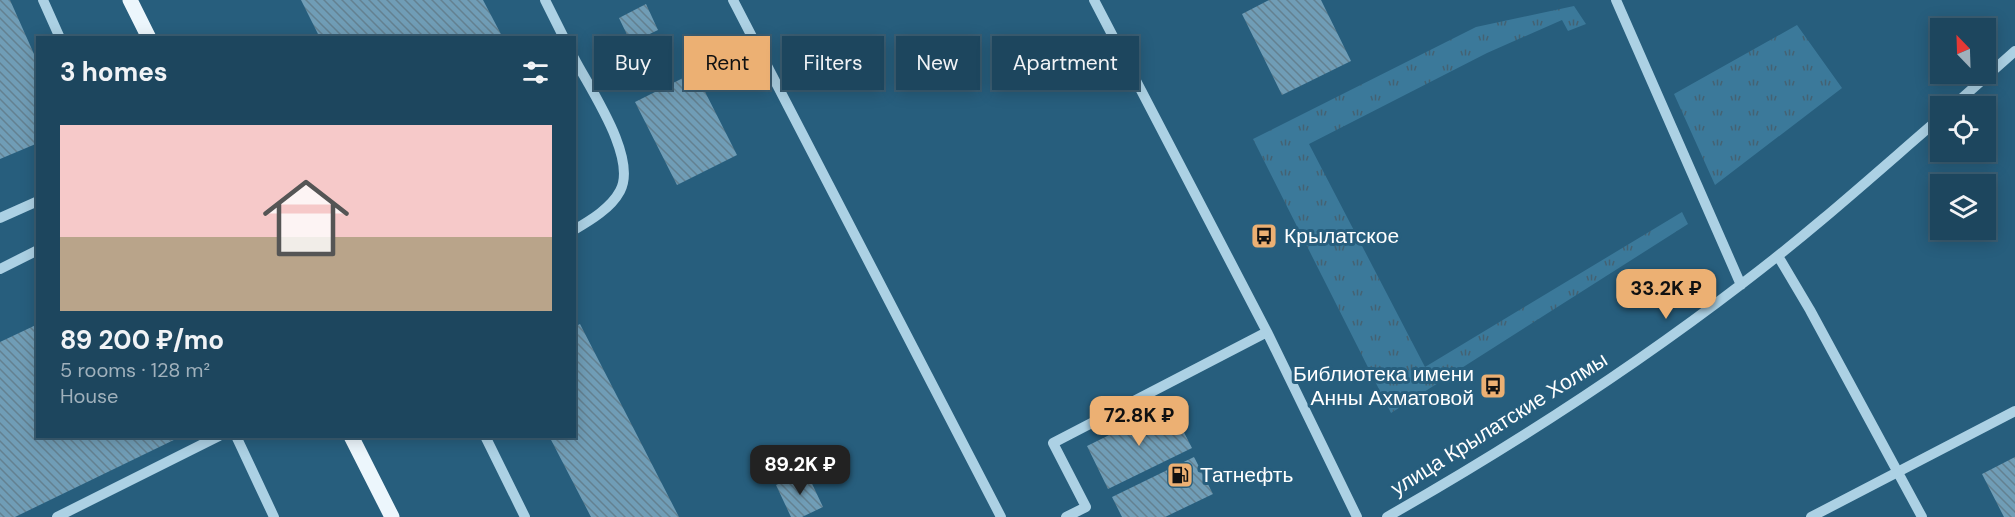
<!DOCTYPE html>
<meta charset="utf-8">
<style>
:root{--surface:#1d465e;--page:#254d64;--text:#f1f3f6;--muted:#a0b1bc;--line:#3b5e73;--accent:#ecb073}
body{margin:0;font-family:"DM Sans",sans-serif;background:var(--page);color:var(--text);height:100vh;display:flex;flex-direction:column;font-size:22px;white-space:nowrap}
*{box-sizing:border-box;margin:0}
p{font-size:20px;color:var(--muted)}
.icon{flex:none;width:33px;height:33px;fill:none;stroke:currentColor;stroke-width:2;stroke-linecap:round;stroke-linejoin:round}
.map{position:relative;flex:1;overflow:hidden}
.panel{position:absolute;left:36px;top:36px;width:540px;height:402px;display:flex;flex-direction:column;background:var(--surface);border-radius:0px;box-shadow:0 3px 15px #0003,0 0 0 2px var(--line)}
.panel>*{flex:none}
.hud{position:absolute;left:594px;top:36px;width:570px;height:54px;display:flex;gap:12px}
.needle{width:39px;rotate:337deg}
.controls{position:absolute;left:1930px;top:18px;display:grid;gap:12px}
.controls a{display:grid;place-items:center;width:66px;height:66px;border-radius:0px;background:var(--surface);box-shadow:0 3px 15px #0003,0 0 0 2px var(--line);font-size:30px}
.price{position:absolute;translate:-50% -51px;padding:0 14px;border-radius:12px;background:var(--accent);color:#111;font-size:20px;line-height:39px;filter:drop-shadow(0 2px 3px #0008)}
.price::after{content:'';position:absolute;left:50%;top:36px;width:18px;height:14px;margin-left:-9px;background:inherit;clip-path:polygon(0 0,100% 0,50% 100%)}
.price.selected{background:#222;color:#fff}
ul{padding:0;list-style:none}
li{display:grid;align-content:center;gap:12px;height:318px;padding:0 24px}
li span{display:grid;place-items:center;height:186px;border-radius:0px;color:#555}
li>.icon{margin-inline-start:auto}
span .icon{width:108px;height:108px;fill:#fffc;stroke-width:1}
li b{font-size:26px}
h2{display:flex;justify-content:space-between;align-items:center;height:72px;padding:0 24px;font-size:26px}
.chip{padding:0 21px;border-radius:0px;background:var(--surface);box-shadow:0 3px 15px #0003,0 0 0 2px var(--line);font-size:21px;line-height:54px}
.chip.selected{background:var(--accent);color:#111}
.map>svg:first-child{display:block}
</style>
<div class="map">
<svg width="2015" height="517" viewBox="0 0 2015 517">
<defs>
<pattern id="grass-tufts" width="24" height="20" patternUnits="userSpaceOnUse" patternTransform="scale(1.5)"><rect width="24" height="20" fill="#3b799a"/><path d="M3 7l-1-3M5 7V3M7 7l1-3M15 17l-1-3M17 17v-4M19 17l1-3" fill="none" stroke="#446273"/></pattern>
<pattern id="building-back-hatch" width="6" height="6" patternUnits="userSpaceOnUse" patternTransform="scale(1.5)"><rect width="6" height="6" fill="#709db6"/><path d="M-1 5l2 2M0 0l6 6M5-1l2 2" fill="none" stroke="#638191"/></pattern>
</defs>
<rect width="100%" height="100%" fill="#275e7d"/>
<path fill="url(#grass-tufts)" d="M 1574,6 L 1586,24 L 1568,31 L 1562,20 L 1487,53 L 1309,144 L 1425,367 L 1682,212 L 1688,224 L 1391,413 L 1253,139 L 1476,27 Z
M 1797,25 L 1842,88 L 1715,185 L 1674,94 Z"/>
<path fill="url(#building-back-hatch)" d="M 0,0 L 10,0 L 38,63 L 38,143 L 0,159 Z
M 301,0 L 483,0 L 503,38 L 320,38 Z
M 1269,0 L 1321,0 L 1351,61 L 1282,95 L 1242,14 Z
M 646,4 L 658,30 L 631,43 L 619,18 Z
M 695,72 L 737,155 L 677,185 L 635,102 Z
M 38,324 L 38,436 L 182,436 L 15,517 L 0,517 L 0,342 Z
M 580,324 L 679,517 L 591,517 L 549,436 L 574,436 L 574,327 Z
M 1170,405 L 1192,448 L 1108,489 L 1087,446 Z
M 1194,457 L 1213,494 L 1165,517 L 1122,517 L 1112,497 Z
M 2015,457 L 2015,517 L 2004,517 L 1982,474 Z
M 806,471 L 823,507 L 802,517 L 791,517 L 776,485 Z"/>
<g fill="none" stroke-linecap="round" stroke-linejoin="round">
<path stroke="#acd1e4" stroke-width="10" d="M 43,0 L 60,38
M 545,0 L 564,38
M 733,0 L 1001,517
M 1094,0 L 1267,332 L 1357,517
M 1616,0 L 1741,285
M 574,58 C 590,89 638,158 620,191 C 611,208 591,220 574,230
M 1953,106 L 2015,51
M 0,218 L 38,201
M 1778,256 L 1810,310 L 1922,517
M 0,269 L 38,250
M 236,436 L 274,517
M 485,436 L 525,517
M 57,517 L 219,436
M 1066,517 L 1086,507 L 1053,443 L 1267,332
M 1387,517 C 1510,447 1631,369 1743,283 C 1812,231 1876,173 1941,117
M 1811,517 L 2015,411"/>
<path stroke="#ecf6fc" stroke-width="15" d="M 130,0 L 149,38
M 351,436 L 392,517"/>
</g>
<defs>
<symbol id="bus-square" viewBox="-11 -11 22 22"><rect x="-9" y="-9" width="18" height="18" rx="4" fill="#ecb073" stroke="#275e7d"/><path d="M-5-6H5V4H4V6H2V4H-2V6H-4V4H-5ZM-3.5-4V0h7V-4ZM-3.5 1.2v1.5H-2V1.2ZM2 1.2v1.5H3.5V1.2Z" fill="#111"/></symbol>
<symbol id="fuel-square" viewBox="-11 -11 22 22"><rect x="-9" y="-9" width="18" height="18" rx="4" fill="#ecb073" stroke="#275e7d"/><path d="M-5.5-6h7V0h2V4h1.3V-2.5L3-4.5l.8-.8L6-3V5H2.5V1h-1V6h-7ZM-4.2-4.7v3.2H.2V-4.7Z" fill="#111"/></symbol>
</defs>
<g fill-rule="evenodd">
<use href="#bus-square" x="1249" y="221" width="30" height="30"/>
<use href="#bus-square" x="1478" y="371" width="30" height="30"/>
<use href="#fuel-square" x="1165" y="460" width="30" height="30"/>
</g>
<g text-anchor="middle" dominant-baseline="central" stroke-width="6" stroke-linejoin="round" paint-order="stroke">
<g font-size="21" fill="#fff" stroke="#275e7d" text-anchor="start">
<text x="1284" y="236">Крылатское</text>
<text x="1474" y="374" text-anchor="end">Библиотека имени<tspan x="1474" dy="24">Анны Ахматовой</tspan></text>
<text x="1200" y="475">Татнефть</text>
</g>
<g font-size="21" fill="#fff" stroke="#275e7d">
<text transform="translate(1499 424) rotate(-32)">улица Крылатские Холмы</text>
</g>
</g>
</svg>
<div class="controls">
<a><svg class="needle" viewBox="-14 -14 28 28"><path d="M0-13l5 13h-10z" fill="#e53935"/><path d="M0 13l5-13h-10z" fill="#a0b1bc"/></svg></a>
<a><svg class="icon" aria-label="locate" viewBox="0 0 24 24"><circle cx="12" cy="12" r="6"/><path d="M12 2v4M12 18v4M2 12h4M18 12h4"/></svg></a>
<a><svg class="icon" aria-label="layers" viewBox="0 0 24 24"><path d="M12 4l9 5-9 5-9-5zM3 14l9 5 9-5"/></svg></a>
</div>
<b class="price" style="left:1666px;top:320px">33.2K ₽</b>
<b class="price" style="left:1139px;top:447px">72.8K ₽</b>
<b class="price selected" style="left:800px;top:496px">89.2K ₽</b>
<div class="hud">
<a class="chip">Buy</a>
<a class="chip selected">Rent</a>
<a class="chip">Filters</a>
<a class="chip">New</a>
<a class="chip">Apartment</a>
</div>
<section class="panel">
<h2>3 homes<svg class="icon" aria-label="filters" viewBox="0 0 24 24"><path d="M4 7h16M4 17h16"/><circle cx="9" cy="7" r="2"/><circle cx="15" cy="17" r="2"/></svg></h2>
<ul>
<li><span style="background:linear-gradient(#f6c9c9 60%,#b9a48a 0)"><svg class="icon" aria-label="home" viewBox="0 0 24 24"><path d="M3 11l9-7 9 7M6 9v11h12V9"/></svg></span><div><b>89 200 ₽/mo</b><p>5 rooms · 128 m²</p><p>House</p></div></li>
</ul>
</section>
</div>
